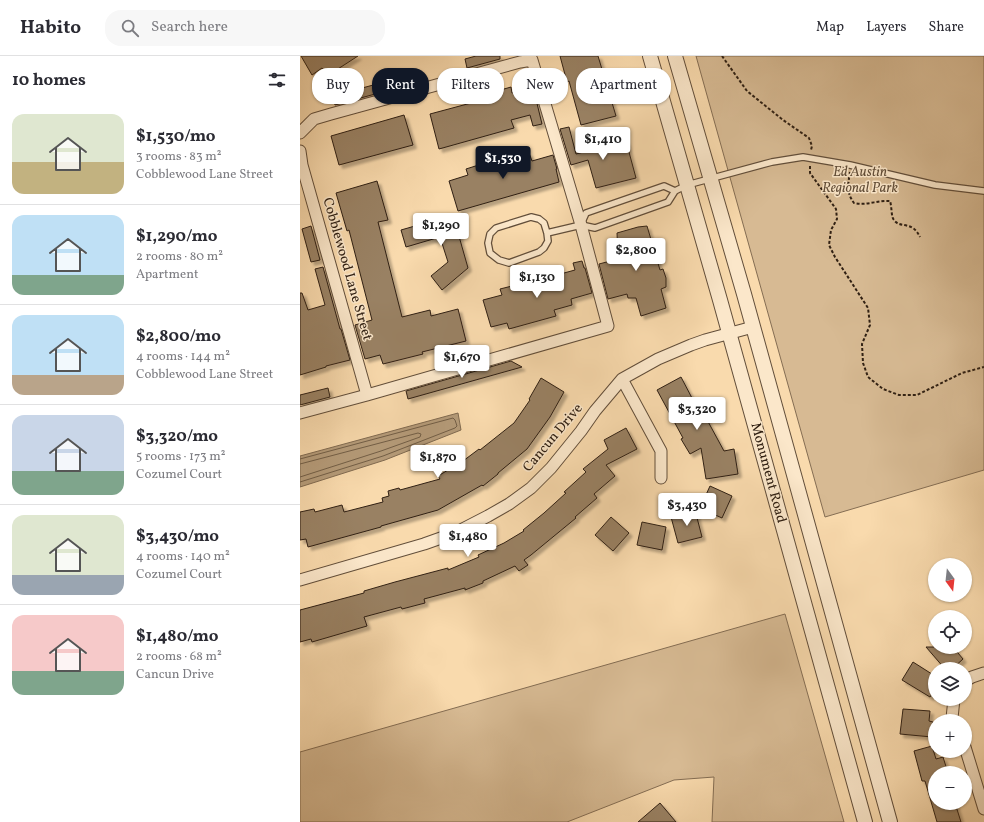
<!DOCTYPE html>
<meta charset="utf-8">
<style>
:root{--surface:#fff;--page:#f7f7f7;--text:#2b2b33;--muted:#7c7c81;--line:#e1e1e2;--accent:#111827}
body{margin:0;font-family:Vollkorn,serif;background:var(--page);color:var(--text);height:100vh;display:flex;flex-direction:column;font-size:15px;white-space:nowrap}
*{box-sizing:border-box;margin:0}
p{font-size:13px;color:var(--muted)}
.icon{flex:none;width:22px;height:22px;fill:none;stroke:currentColor;stroke-width:2;stroke-linecap:round;stroke-linejoin:round}
.map{position:relative;flex:1;overflow:hidden}
.sheet{display:flex;flex-direction:column;background:var(--surface);width:300px}
.sheet>*{flex:none}
.top-card{position:absolute;left:12px;top:12px;width:380px;height:36px;display:flex;gap:8px}
.needle{width:26px;rotate:165deg}
.controls{position:absolute;left:628px;top:502px;display:grid;gap:8px}
.controls a{display:grid;place-items:center;width:44px;height:44px;border-radius:50%;background:var(--surface);box-shadow:0 1px 3px #0004;font-size:20px}
.price{position:absolute;translate:-50% -34px;padding:0 9px;border-radius:4px;background:#fff;color:#222;font-size:13px;line-height:26px;filter:drop-shadow(0 1px 2px #0008)}
.price::after{content:'';position:absolute;left:50%;top:24px;width:12px;height:9px;margin-left:-6px;background:inherit;clip-path:polygon(0 0,100% 0,50% 100%)}
.price.selected{background:var(--accent);color:#fff}
ul{padding:0;list-style:none}
li{display:flex;align-items:center;gap:12px;height:100px;padding:0 12px}
li+li{border-top:1px solid var(--line)}
li span{display:grid;place-items:center;flex:none;width:112px;height:80px;border-radius:12px;color:#555}
li>.icon{margin-inline-start:auto}
span .icon{width:48px;height:48px;fill:#fffc;stroke-width:1}
li b{font-size:17px}
h2{display:flex;justify-content:space-between;align-items:center;height:48px;padding:0 12px;font-size:17px}
.pill{padding:0 14px;border-radius:16px;background:var(--surface);box-shadow:0 1px 3px #0004;font-size:14px;line-height:36px}
.pill.selected{background:var(--accent);color:#fff}
header{display:flex;align-items:center;gap:24px;box-sizing:border-box;height:56px;padding:0 20px;background:var(--surface);border-bottom:1px solid var(--line)}
header strong{font-size:19px}
nav{display:flex;gap:22px;margin-inline-start:auto;font-size:14px}
.search{width:280px;height:36px;background:var(--page);display:flex;align-items:center;gap:10px;box-sizing:border-box;padding:0 14px;border-radius:16px;color:var(--muted);font-size:15px}
main{display:flex;flex:1;min-height:0}
.map>svg:first-child{display:block}
</style>
<header>
<strong>Habito</strong>
<div class="search"><svg class="icon" aria-label="search" viewBox="0 0 24 24"><circle cx="10" cy="10" r="6"/><path d="M15 15l6 6"/></svg>Search here</div>
<nav><a>Map</a><a>Layers</a><a>Share</a></nav>
</header>
<main>
<section class="sheet">
<h2>10 homes<svg class="icon" aria-label="filters" viewBox="0 0 24 24"><path d="M4 7h16M4 17h16"/><circle cx="9" cy="7" r="2"/><circle cx="15" cy="17" r="2"/></svg></h2>
<ul>
<li><span style="background:linear-gradient(#dfe7d0 60%,#c2b280 0)"><svg class="icon" aria-label="home" viewBox="0 0 24 24"><path d="M3 11l9-7 9 7M6 9v11h12V9"/></svg></span><div><b>$1,530/mo</b><p>3 rooms · 83 m²</p><p>Cobblewood Lane Street</p></div></li>
<li><span style="background:linear-gradient(#bfe0f5 75%,#7fa58c 0)"><svg class="icon" aria-label="home" viewBox="0 0 24 24"><path d="M3 11l9-7 9 7M6 9v11h12V9"/></svg></span><div><b>$1,290/mo</b><p>2 rooms · 80 m²</p><p>Apartment</p></div></li>
<li><span style="background:linear-gradient(#bfe0f5 75%,#b9a48a 0)"><svg class="icon" aria-label="home" viewBox="0 0 24 24"><path d="M3 11l9-7 9 7M6 9v11h12V9"/></svg></span><div><b>$2,800/mo</b><p>4 rooms · 144 m²</p><p>Cobblewood Lane Street</p></div></li>
<li><span style="background:linear-gradient(#c9d6e8 70%,#7fa58c 0)"><svg class="icon" aria-label="home" viewBox="0 0 24 24"><path d="M3 11l9-7 9 7M6 9v11h12V9"/></svg></span><div><b>$3,320/mo</b><p>5 rooms · 173 m²</p><p>Cozumel Court</p></div></li>
<li><span style="background:linear-gradient(#dfe7d0 75%,#9aa5b1 0)"><svg class="icon" aria-label="home" viewBox="0 0 24 24"><path d="M3 11l9-7 9 7M6 9v11h12V9"/></svg></span><div><b>$3,430/mo</b><p>4 rooms · 140 m²</p><p>Cozumel Court</p></div></li>
<li><span style="background:linear-gradient(#f6c9c9 70%,#7fa58c 0)"><svg class="icon" aria-label="home" viewBox="0 0 24 24"><path d="M3 11l9-7 9 7M6 9v11h12V9"/></svg></span><div><b>$1,480/mo</b><p>2 rooms · 68 m²</p><p>Cancun Drive</p></div></li>
</ul>
</section>
<div class="map">
<svg width="684" height="766" viewBox="0 0 684 766">
<defs>
<filter id="shadow"><feDropShadow dx="3.5" dy="3.5" stdDeviation="1" flood-color="#0004"/></filter>
</defs>
<rect width="100%" height="100%" fill="#f9daad"/>
<filter id="stains"><feTurbulence type="fractalNoise" baseFrequency=".005" numOctaves="4"/><feColorMatrix values="0 0 0 0 .2 0 0 0 0 .09 0 0 0 0 .02 0 0 0 .5 -.17"/></filter>
<radialGradient id="worn" r=".72"><stop offset=".6" stop-color="#630" stop-opacity="0"/><stop offset="1" stop-color="#630" stop-opacity=".3"/></radialGradient>
<path fill="#d7ba93" stroke="#846d53" d="M 396,0 L 684,0 L 684,414 L 525,461 Z
M 485,558 L 544,766 L 412,766 L 414,721 L 374,724 L 267,766 L 0,766 L 0,696 Z"/>
<path fill="#b59b79" stroke="#806a50" d="M 158,357 L 161,374 L 85,404 L 0,431 L 0,400 Z"/>
<g fill="none" stroke-linecap="round" stroke-linejoin="round">
<path stroke="#725e46" stroke-width="1" d="M 0,403 L 153,362 L 155,364 L 157,370 L 155,372 L 83,400 L 0,426
M 0,408 L 118,377 L 121,378 L 120,381 L 81,395 L 0,421"/>
</g>
<path fill="#998163" stroke="#302013" filter="url(#shadow)" d="M 1,0 L 58,0 L 27,20 L 22,12 L 12,19 Z
M 176,0 L 200,0 L 200,3 L 167,12 L 165,3 Z
M 260,0 L 298,0 L 316,60 L 281,69 L 269,25 L 267,26 Z
M 106,20 L 108,29 L 35,49 L 33,40 Z
M 211,31 L 212,37 L 233,31 L 242,68 L 233,70 L 230,59 L 211,64 L 214,72 L 139,93 L 130,58 L 171,47 L 169,43 Z
M 104,59 L 113,89 L 39,109 L 31,80 Z
M 269,71 L 276,98 L 326,85 L 336,122 L 296,132 L 288,104 L 271,109 L 260,73 Z
M 229,97 L 232,105 L 253,99 L 257,113 L 256,113 L 259,126 L 158,155 L 149,125 L 168,119 L 166,113 L 185,107 L 186,110 Z
M 77,125 L 88,164 L 78,166 L 102,261 L 130,254 L 131,260 L 158,253 L 166,285 L 122,296 L 123,298 L 83,308 L 80,299 L 65,303 L 55,269 L 72,264 L 49,174 L 47,175 L 36,137 Z
M 153,159 L 168,212 L 142,234 L 131,220 L 148,206 L 140,181 L 106,191 L 101,174 Z
M 11,170 L 20,204 L 11,206 L 2,173 Z
M 347,170 L 360,214 L 363,213 L 366,222 L 366,231 L 361,233 L 366,252 L 341,260 L 336,242 L 328,242 L 327,238 L 308,243 L 299,208 L 318,203 L 317,177 L 338,171 Z
M 282,205 L 284,212 L 285,212 L 292,237 L 271,243 L 272,249 L 254,254 L 256,260 L 209,273 L 207,267 L 191,271 L 183,244 L 202,239 L 200,233 L 220,228 L 220,229 L 275,214 L 273,207 Z
M 23,211 L 40,273 L 41,273 L 50,304 L 26,310 L 26,311 L 0,319 L 0,237 L 2,237 L 8,254 L 25,249 L 15,213 Z
M 211,305 L 222,311 L 108,343 L 106,335 Z
M 381,321 L 393,344 L 394,344 L 398,351 L 401,350 L 406,360 L 405,360 L 424,395 L 434,393 L 438,418 L 406,423 L 401,392 L 390,398 L 381,383 L 383,382 L 357,334 Z
M 241,322 L 264,336 L 250,361 L 227,393 L 198,417 L 198,418 L 183,430 L 182,429 L 138,454 L 81,470 L 81,471 L 8,491 L 6,483 L 0,484 L 0,456 L 14,453 L 15,456 L 42,449 L 44,456 L 83,446 L 82,442 L 89,440 L 88,435 L 99,432 L 100,434 L 140,423 L 138,420 L 163,405 L 179,393 L 180,394 L 214,367 L 230,344 L 229,343 Z
M 28,332 L 30,341 L 0,349 L 0,339 Z
M 326,372 L 337,393 L 306,409 L 315,420 L 294,438 L 297,442 L 275,461 L 276,462 L 231,499 L 224,504 L 228,509 L 219,515 L 215,510 L 183,525 L 183,527 L 165,534 L 165,532 L 124,543 L 125,547 L 102,553 L 101,551 L 64,561 L 67,570 L 12,586 L 11,583 L 0,586 L 0,554 L 64,537 L 64,535 L 95,526 L 148,512 L 148,514 L 179,501 L 178,499 L 204,487 L 224,475 L 223,474 L 244,457 L 266,437 L 264,436 L 286,416 L 283,413 L 308,393 L 304,384 Z
M 410,430 L 432,440 L 422,462 L 400,452 Z
M 395,454 L 402,481 L 378,487 L 371,461 Z
M 311,461 L 329,477 L 313,495 L 295,479 Z
M 342,466 L 366,471 L 362,494 L 337,489 Z
M 626,591 L 653,591 L 663,603 L 652,613 L 645,613 Z
M 613,606 L 635,620 L 635,634 L 630,641 L 602,624 Z
M 603,653 L 630,655 L 629,665 L 633,666 L 632,681 L 600,678 Z
M 632,690 L 636,703 L 643,701 L 648,717 L 635,717 L 635,747 L 655,747 L 661,766 L 637,766 L 625,725 L 622,725 L 614,695 Z
M 360,747 L 376,766 L 338,766 Z"/>
<g fill="none" stroke-linecap="round" stroke-linejoin="round">
<defs>
<path id="service" d="M 231,161 L 239,163 L 244,167 L 247,177 L 248,185 L 244,192 L 239,196 L 209,207 L 199,204 L 190,197 L 188,187 L 190,178 L 196,172 Z
M 281,168 L 286,157 L 364,130 L 375,135
M 247,177 L 281,169 L 295,172 L 368,146 L 375,135 L 387,129 L 472,106 L 503,101 L 550,109 L 635,129 L 684,135"/>
<path id="minor" d="M 0,77 L 14,63 L 31,58 L 220,6 L 232,4 L 281,169 L 308,270 L 67,339 L 2,109 L 0,95
M 322,323 L 361,395 L 361,422
M 0,357 L 67,339
M 0,524 L 124,488 L 155,477 L 188,460 L 209,448 L 231,432 L 251,412 L 281,375 L 295,355 L 322,323 L 358,303 L 391,289 L 405,284 L 453,271
M 665,625 L 672,621 L 684,617
M 653,665 L 652,662 L 654,643
M 665,691 L 684,753"/>
<path id="tertiary" d="M 350,0 L 420,244 L 565,766
M 375,0 L 444,238 L 590,766"/>
</defs>
<use href="#service" stroke="#624e3a" stroke-width="8"/>
<use href="#minor" stroke="#624e3a" stroke-width="13"/>
<use href="#tertiary" stroke="#624e3a" stroke-width="16"/>
<path stroke="#302013" stroke-width="2" stroke-dasharray="3 2" stroke-linecap="butt" d="M 422,0 L 447,35 L 483,64 L 509,82 L 512,90 L 511,94
M 510,110 L 510,117 L 536,153 L 537,163 L 531,174 L 529,189 L 535,201 L 568,252 L 570,269 L 562,288 L 563,307 L 568,321 L 583,333 L 599,339 L 617,339 L 662,317 L 684,311
M 550,116 C 548,129 546,136 554,147 C 566,150 578,144 590,145 C 592,151 591,161 594,164 C 600,173 612,164 620,181"/>
<use href="#service" stroke="#fbe7ca" stroke-width="5.5"/>
<use href="#minor" stroke="#fbe7ca" stroke-width="11"/>
<use href="#tertiary" stroke="#fbe7ca" stroke-width="14"/>
</g>
<g text-anchor="middle" dominant-baseline="central" stroke-width="3" stroke-linejoin="round" paint-order="stroke">
<g font-size="14" font-style="italic" fill="#624e39" stroke="#fbe7ca">
<text x="560" y="116">Ed Austin<tspan x="560" dy="16">Regional Park</tspan></text>
</g>
<g font-size="14" fill="#302013" stroke="#fbe7ca">
<text transform="translate(47 213) rotate(74)">Cobblewood Lane Street</text>
<text transform="translate(253 382) rotate(-50)">Cancun Drive</text>
<text transform="translate(468 417) rotate(75)">Monument Road</text>
</g>
</g>
<rect width="100%" height="100%" filter="url(#stains)"/>
<rect width="100%" height="100%" fill="url(#worn)"/>
</svg>
<div class="controls">
<a><svg class="needle" viewBox="-14 -14 28 28"><path d="M0-13l5 13h-10z" fill="#e53935"/><path d="M0 13l5-13h-10z" fill="#7c7c81"/></svg></a>
<a><svg class="icon" aria-label="locate" viewBox="0 0 24 24"><circle cx="12" cy="12" r="6"/><path d="M12 2v4M12 18v4M2 12h4M18 12h4"/></svg></a>
<a><svg class="icon" aria-label="layers" viewBox="0 0 24 24"><path d="M12 4l9 5-9 5-9-5zM3 14l9 5 9-5"/></svg></a>
<a>+</a>
<a>−</a>
</div>
<b class="price" style="left:303px;top:105px">$1,410</b>
<b class="price selected" style="left:203px;top:124px">$1,530</b>
<b class="price" style="left:141px;top:191px">$1,290</b>
<b class="price" style="left:336px;top:216px">$2,800</b>
<b class="price" style="left:237px;top:243px">$1,130</b>
<b class="price" style="left:162px;top:323px">$1,670</b>
<b class="price" style="left:397px;top:375px">$3,320</b>
<b class="price" style="left:138px;top:423px">$1,870</b>
<b class="price" style="left:387px;top:471px">$3,430</b>
<b class="price" style="left:168px;top:502px">$1,480</b>
<div class="top-card">
<a class="pill">Buy</a>
<a class="pill selected">Rent</a>
<a class="pill">Filters</a>
<a class="pill">New</a>
<a class="pill">Apartment</a>
</div>
</div>
</main>
